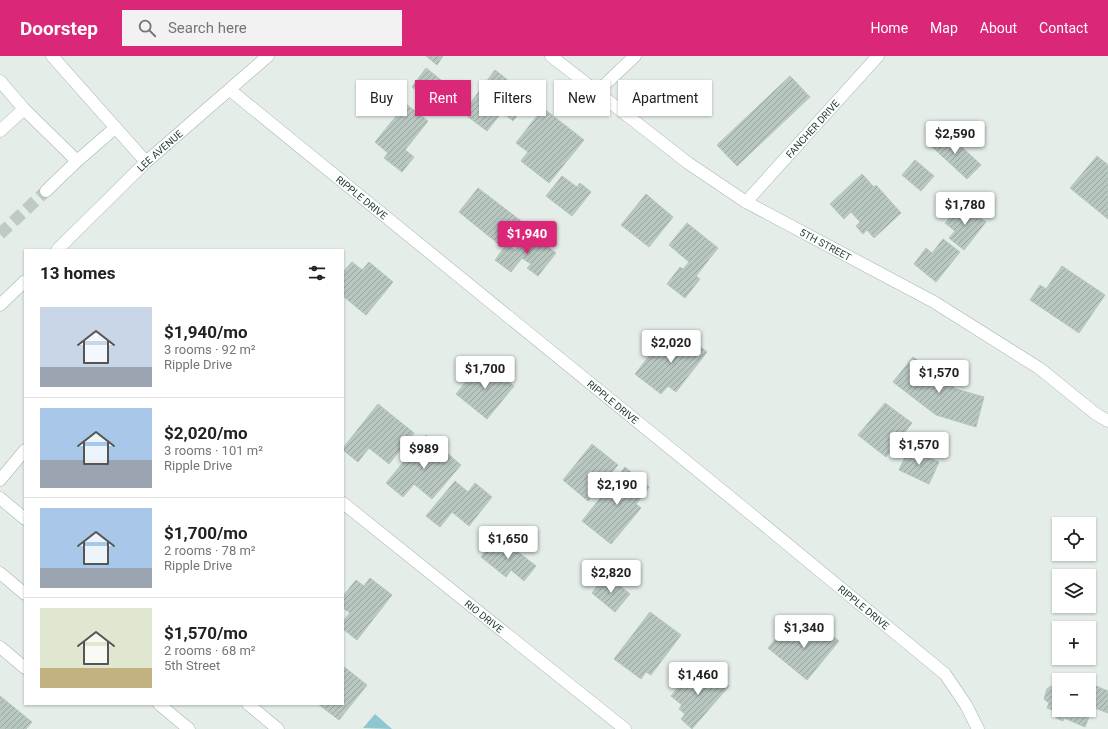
<!DOCTYPE html>
<meta charset="utf-8">
<style>
:root{--surface:#fff;--page:#f2f2f2;--text:#202124;--muted:#757577;--line:#e0e0e0;--accent:#db2777}
body{margin:0;font-family:Roboto,sans-serif;background:var(--page);color:var(--text);height:100vh;display:flex;flex-direction:column;font-size:15px;white-space:nowrap}
*{box-sizing:border-box;margin:0}
p{font-size:13px;color:var(--muted)}
.icon{flex:none;width:22px;height:22px;fill:none;stroke:currentColor;stroke-width:2;stroke-linecap:round;stroke-linejoin:round}
.map{position:relative;flex:1;overflow:hidden}
.drawer{position:absolute;left:24px;top:193px;width:320px;height:456px;display:flex;flex-direction:column;background:var(--surface);border-radius:0px;box-shadow:0 1px 3px #0004}
.drawer>*{flex:none}
.hud{position:absolute;left:356px;top:24px;width:380px;height:36px;display:flex;gap:8px}
.buttons{position:absolute;left:1052px;top:461px;display:grid;gap:8px}
.buttons a{display:grid;place-items:center;width:44px;height:44px;border-radius:0px;background:var(--surface);box-shadow:0 1px 3px #0004;font-size:20px}
.price{position:absolute;translate:-50% -34px;padding:0 9px;border-radius:4px;background:#fff;color:#222;font-size:13px;line-height:26px;filter:drop-shadow(0 1px 2px #0008)}
.price::after{content:'';position:absolute;left:50%;top:24px;width:12px;height:9px;margin-left:-6px;background:inherit;clip-path:polygon(0 0,100% 0,50% 100%)}
.price.active{background:var(--accent);color:#fff}
ul{padding:0;list-style:none}
li{display:flex;align-items:center;gap:12px;height:100px;padding:0 16px}
li+li{border-top:1px solid var(--line)}
li span{display:grid;place-items:center;flex:none;width:112px;height:80px;border-radius:0px;color:#555}
li>.icon{margin-inline-start:auto}
span .icon{width:48px;height:48px;fill:#fffc;stroke-width:1}
li b{font-size:17px}
h2{display:flex;justify-content:space-between;align-items:center;height:48px;padding:0 16px;font-size:17px}
.tag{padding:0 14px;border-radius:0px;background:var(--surface);box-shadow:0 1px 3px #0004;font-size:14px;line-height:36px}
.tag.active{background:var(--accent);color:#fff}
header{display:flex;align-items:center;gap:24px;box-sizing:border-box;height:56px;padding:0 20px;background:var(--accent);color:#fff}
header strong{font-size:19px}
nav{display:flex;gap:22px;margin-inline-start:auto;font-size:14px}
.search{width:280px;height:36px;background:var(--page);display:flex;align-items:center;gap:10px;box-sizing:border-box;padding:0 14px;border-radius:0px;color:var(--muted);font-size:15px}
.map>svg:first-child{display:block}
</style>
<header>
<strong>Doorstep</strong>
<div class="search"><svg class="icon" aria-label="search" viewBox="0 0 24 24"><circle cx="10" cy="10" r="6"/><path d="M15 15l6 6"/></svg>Search here</div>
<nav><a>Home</a><a>Map</a><a>About</a><a>Contact</a></nav>
</header>
<div class="map">
<svg width="1108" height="673" viewBox="0 0 1108 673">
<defs>
<pattern id="building-hatch" width="6" height="6" patternUnits="userSpaceOnUse"><rect width="6" height="6" fill="#b9c7c1"/><path d="M-1 1l2-2M0 6l6-6M5 7l2-2" fill="none" stroke="#96a39e"/></pattern>
</defs>
<rect width="100%" height="100%" fill="#e4ede8"/>
<path fill="#8ec7cf" d="M 375,658 L 392,673 L 363,672 Z"/>
<path fill="url(#building-hatch)" stroke="#b6c6bf" d="M 426,0 L 443,0 L 437,9 Z
M 426,12 L 451,32 L 437,50 L 412,31 Z
M 495,14 L 531,42 L 513,65 L 502,56 L 487,75 L 463,57 Z
M 790,20 L 810,41 L 737,110 L 717,89 Z
M 406,48 L 428,65 L 405,94 L 414,101 L 402,116 L 384,102 L 388,97 L 375,86 Z
M 543,52 L 584,84 L 549,127 L 521,105 L 528,96 L 516,87 Z
M 944,74 L 981,109 L 967,123 L 930,89 Z
M 1097,100 L 1108,109 L 1108,163 L 1070,132 Z
M 915,104 L 934,120 L 921,135 L 902,119 Z
M 862,118 L 874,131 L 876,129 L 901,157 L 874,182 L 867,174 L 863,178 L 856,170 L 860,166 L 851,156 L 844,163 L 830,148 Z
M 562,120 L 577,131 L 580,127 L 591,136 L 572,160 L 546,140 Z
M 478,132 L 521,165 L 501,190 L 459,156 Z
M 646,138 L 673,161 L 649,191 L 621,169 Z
M 962,147 L 986,166 L 964,194 L 949,182 L 955,175 L 945,167 Z
M 687,167 L 718,192 L 696,220 L 700,223 L 685,242 L 667,228 L 680,211 L 683,213 L 689,206 L 669,189 Z
M 529,176 L 556,197 L 538,220 L 527,212 L 531,208 L 522,202 L 511,216 L 495,204 L 507,188 L 515,194 Z
M 943,183 L 960,196 L 936,226 L 914,208 L 926,192 L 932,197 Z
M 352,206 L 362,214 L 369,206 L 393,226 L 366,259 L 343,240 L 343,216 Z
M 1062,210 L 1105,239 L 1079,277 L 1030,244 L 1040,229 L 1046,233 Z
M 686,280 L 707,296 L 676,336 L 668,330 L 661,338 L 635,318 L 664,281 L 677,291 Z
M 913,301 L 956,333 L 984,341 L 976,371 L 936,359 L 893,326 Z
M 483,305 L 514,330 L 487,363 L 456,338 Z
M 885,347 L 912,367 L 886,401 L 858,379 Z
M 378,348 L 414,377 L 389,408 L 369,392 L 358,406 L 343,394 L 343,392 Z
M 426,379 L 461,409 L 432,443 L 414,428 L 403,441 L 386,427 Z
M 592,388 L 618,409 L 588,445 L 563,424 Z
M 909,393 L 939,406 L 929,428 L 899,414 Z
M 625,411 L 649,431 L 636,448 L 641,452 L 611,488 L 582,465 Z
M 455,425 L 468,436 L 475,427 L 492,441 L 469,470 L 452,456 L 440,471 L 426,460 Z
M 498,480 L 536,510 L 524,525 L 511,514 L 506,521 L 481,501 Z
M 606,519 L 630,538 L 615,556 L 592,537 Z
M 370,522 L 392,539 L 357,584 L 343,573 L 343,565 L 350,557 L 343,552 L 343,540 L 356,524 L 364,530 Z
M 650,556 L 681,579 L 651,619 L 646,616 L 641,623 L 614,603 Z
M 817,568 L 839,585 L 807,624 L 768,592 L 786,570 L 804,584 Z
M 343,610 L 367,629 L 339,664 L 318,648 L 343,648 Z
M 695,612 L 710,625 L 715,619 L 729,630 L 692,673 L 681,663 L 685,658 L 679,653 L 682,649 L 671,640 Z
M 1058,627 L 1059,627 L 1059,654 L 1083,654 L 1081,658 L 1089,661 L 1085,671 L 1064,662 L 1063,665 L 1056,662 L 1058,656 L 1047,652 L 1049,647 L 1044,643 L 1047,633 L 1051,630 L 1056,632 Z
M 1089,627 L 1108,635 L 1108,657 L 1092,651 L 1090,656 L 1084,654 L 1089,654 Z
M 0,640 L 32,666 L 26,673 L 0,673 Z"/>
<g fill="none" stroke-linecap="round" stroke-linejoin="round">
<path stroke="#becac4" stroke-width="12" stroke-dasharray="12 6" stroke-linecap="butt" d="M 0,178 L 46,135"/>
<defs>
<g id="minor">
<path d="M 52,0 L 146,106"/>
<path id="s1" d="M 551,0 L 688,107 L 746,146 L 934,246 L 1039,312 L 1096,358 L 1108,365"/>
<path d="M 0,25 L 24,53"/>
<path id="s2" d="M 230,34 L 746,454 L 945,618 L 966,649 L 978,673"/>
<path d="M 597,36 L 635,0"/>
<path d="M 0,75 L 24,53 L 77,105 L 115,72"/>
<path d="M 46,135 L 77,105"/>
<path id="s3" d="M 746,146 L 878,0"/>
<path id="s4" d="M 57,194 L 146,106 L 268,0"/>
<path d="M 0,249 L 25,225"/>
<path d="M 0,424 L 25,394"/>
<path d="M 0,442 L 25,463"/>
<path id="s5" d="M 343,447 L 625,673"/>
<path d="M 0,517 L 25,538"/>
<path d="M 0,591 L 25,612"/>
<path d="M 159,648 L 189,673"/>
<path d="M 248,648 L 278,673"/>
</g>
</defs>
<use href="#minor" stroke="#a7b5af" stroke-width="13"/>
<use href="#minor" stroke="#fff" stroke-width="12"/>
</g>
<g text-anchor="middle" dominant-baseline="central" stroke-width="4" stroke-linejoin="round" paint-order="stroke">
<g font-size="10" fill="#243d36" stroke="#f4f9f6">
<text stroke="none"><textPath href="#s3" startOffset="99">FANCHER DRIVE</textPath></text>
<text stroke="none"><textPath href="#s4" startOffset="143">LEE AVENUE</textPath></text>
<text stroke="none"><textPath href="#s2" startOffset="170">RIPPLE DRIVE</textPath></text>
<text stroke="none"><textPath href="#s1" startOffset="334">5TH STREET</textPath></text>
<text stroke="none"><textPath href="#s2" startOffset="494">RIPPLE DRIVE</textPath></text>
<text stroke="none"><textPath href="#s2" startOffset="818">RIPPLE DRIVE</textPath></text>
<text stroke="none"><textPath href="#s5" startOffset="181">RIO DRIVE</textPath></text>
</g>
</g>
</svg>
<div class="buttons">
<a><svg class="icon" aria-label="locate" viewBox="0 0 24 24"><circle cx="12" cy="12" r="6"/><path d="M12 2v4M12 18v4M2 12h4M18 12h4"/></svg></a>
<a><svg class="icon" aria-label="layers" viewBox="0 0 24 24"><path d="M12 4l9 5-9 5-9-5zM3 14l9 5 9-5"/></svg></a>
<a>+</a>
<a>−</a>
</div>
<b class="price" style="left:955px;top:99px">$2,590</b>
<b class="price" style="left:965px;top:170px">$1,780</b>
<b class="price active" style="left:527px;top:199px">$1,940</b>
<b class="price" style="left:671px;top:308px">$2,020</b>
<b class="price" style="left:485px;top:334px">$1,700</b>
<b class="price" style="left:939px;top:338px">$1,570</b>
<b class="price" style="left:919px;top:410px">$1,570</b>
<b class="price" style="left:424px;top:414px">$989</b>
<b class="price" style="left:617px;top:450px">$2,190</b>
<b class="price" style="left:508px;top:504px">$1,650</b>
<b class="price" style="left:611px;top:538px">$2,820</b>
<b class="price" style="left:804px;top:593px">$1,340</b>
<b class="price" style="left:698px;top:640px">$1,460</b>
<div class="hud">
<a class="tag">Buy</a>
<a class="tag active">Rent</a>
<a class="tag">Filters</a>
<a class="tag">New</a>
<a class="tag">Apartment</a>
</div>
<section class="drawer">
<h2>13 homes<svg class="icon" aria-label="filters" viewBox="0 0 24 24"><path d="M4 7h16M4 17h16"/><circle cx="9" cy="7" r="2"/><circle cx="15" cy="17" r="2"/></svg></h2>
<ul>
<li><span style="background:linear-gradient(#c9d6e8 75%,#9aa5b1 0)"><svg class="icon" aria-label="home" viewBox="0 0 24 24"><path d="M3 11l9-7 9 7M6 9v11h12V9"/></svg></span><div><b>$1,940/mo</b><p>3 rooms · 92 m²</p><p>Ripple Drive</p></div></li>
<li><span style="background:linear-gradient(#a9c7e8 65%,#9aa5b1 0)"><svg class="icon" aria-label="home" viewBox="0 0 24 24"><path d="M3 11l9-7 9 7M6 9v11h12V9"/></svg></span><div><b>$2,020/mo</b><p>3 rooms · 101 m²</p><p>Ripple Drive</p></div></li>
<li><span style="background:linear-gradient(#a9c7e8 75%,#9aa5b1 0)"><svg class="icon" aria-label="home" viewBox="0 0 24 24"><path d="M3 11l9-7 9 7M6 9v11h12V9"/></svg></span><div><b>$1,700/mo</b><p>2 rooms · 78 m²</p><p>Ripple Drive</p></div></li>
<li><span style="background:linear-gradient(#dfe7d0 75%,#c2b280 0)"><svg class="icon" aria-label="home" viewBox="0 0 24 24"><path d="M3 11l9-7 9 7M6 9v11h12V9"/></svg></span><div><b>$1,570/mo</b><p>2 rooms · 68 m²</p><p>5th Street</p></div></li>
</ul>
</section>
</div>
